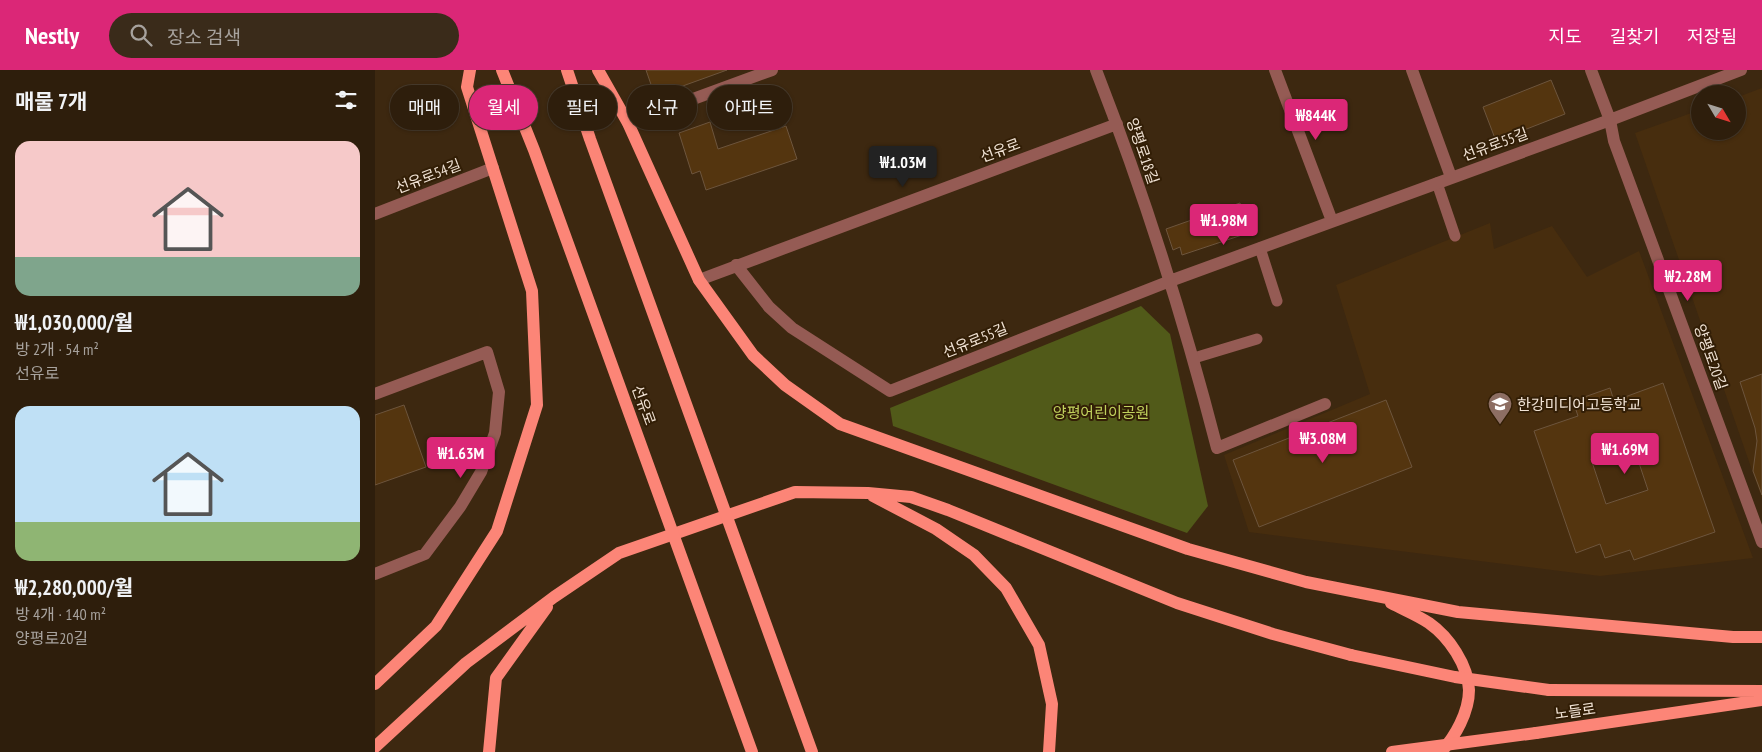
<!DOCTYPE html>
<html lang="ko">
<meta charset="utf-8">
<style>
:root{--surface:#2e1e0c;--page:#3a2b1a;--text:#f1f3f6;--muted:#a7a29d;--line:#493c2d;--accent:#db2777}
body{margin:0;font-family:"PT Sans Narrow","Noto Sans KR",sans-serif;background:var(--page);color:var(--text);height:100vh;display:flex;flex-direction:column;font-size:19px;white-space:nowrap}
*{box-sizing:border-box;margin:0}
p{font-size:16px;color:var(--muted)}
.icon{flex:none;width:28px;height:28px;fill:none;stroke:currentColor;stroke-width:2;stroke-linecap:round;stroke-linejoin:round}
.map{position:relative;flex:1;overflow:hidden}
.side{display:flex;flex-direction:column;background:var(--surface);width:375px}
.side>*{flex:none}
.guide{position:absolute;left:15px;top:15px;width:475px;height:45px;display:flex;gap:10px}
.needle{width:32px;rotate:128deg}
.buttons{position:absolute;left:1316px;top:15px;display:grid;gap:10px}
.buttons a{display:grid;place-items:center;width:55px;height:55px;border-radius:50%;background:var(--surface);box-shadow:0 1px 4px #0004,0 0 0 1px var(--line);font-size:25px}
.price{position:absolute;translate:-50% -42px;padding:0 11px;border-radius:5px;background:var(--accent);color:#fff;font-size:16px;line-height:32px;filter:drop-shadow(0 1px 2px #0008)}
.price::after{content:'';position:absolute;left:50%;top:30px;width:15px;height:11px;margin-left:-8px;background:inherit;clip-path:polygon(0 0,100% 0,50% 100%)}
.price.current{background:#222;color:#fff}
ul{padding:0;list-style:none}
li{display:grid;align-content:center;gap:10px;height:265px;padding:0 15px}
li span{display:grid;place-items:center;height:155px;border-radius:15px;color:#555}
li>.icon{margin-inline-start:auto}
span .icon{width:90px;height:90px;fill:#fffc;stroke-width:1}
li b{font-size:21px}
h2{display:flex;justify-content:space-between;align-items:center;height:60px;padding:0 15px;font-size:21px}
.chip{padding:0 18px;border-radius:22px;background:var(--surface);box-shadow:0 1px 4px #0004,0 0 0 1px var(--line);font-size:18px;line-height:45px}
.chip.current{background:var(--accent);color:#fff}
header{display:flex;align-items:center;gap:30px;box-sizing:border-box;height:70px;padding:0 25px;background:var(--accent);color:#fff}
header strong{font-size:24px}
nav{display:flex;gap:28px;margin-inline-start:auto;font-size:18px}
.search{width:350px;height:45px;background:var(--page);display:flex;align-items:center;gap:12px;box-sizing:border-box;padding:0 18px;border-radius:28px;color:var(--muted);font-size:19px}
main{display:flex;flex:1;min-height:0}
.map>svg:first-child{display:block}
</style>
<header>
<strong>Nestly</strong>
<div class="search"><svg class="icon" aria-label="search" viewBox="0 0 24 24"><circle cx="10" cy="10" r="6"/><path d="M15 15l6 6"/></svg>장소 검색</div>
<nav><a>지도</a><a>길찾기</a><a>저장됨</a></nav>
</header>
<main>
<section class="side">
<h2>매물 7개<svg class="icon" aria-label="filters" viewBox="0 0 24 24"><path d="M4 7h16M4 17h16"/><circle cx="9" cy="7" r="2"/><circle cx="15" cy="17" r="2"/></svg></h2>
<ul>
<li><span style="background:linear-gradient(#f6c9c9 75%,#7fa58c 0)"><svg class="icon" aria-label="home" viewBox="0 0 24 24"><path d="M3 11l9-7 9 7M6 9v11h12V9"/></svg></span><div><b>₩1,030,000/월</b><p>방 2개 · 54 m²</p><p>선유로</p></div></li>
<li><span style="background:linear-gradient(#bfe0f5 75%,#8fb573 0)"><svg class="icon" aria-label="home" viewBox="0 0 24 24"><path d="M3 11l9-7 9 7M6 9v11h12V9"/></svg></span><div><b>₩2,280,000/월</b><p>방 4개 · 140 m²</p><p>양평로20길</p></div></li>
</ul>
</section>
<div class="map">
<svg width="1387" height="682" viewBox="0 0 1387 682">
<rect width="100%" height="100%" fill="#3d2810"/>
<path fill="#472d0e" d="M 1387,18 L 1387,429 L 1260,63 L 1325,40 L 1325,61 L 1362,61 L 1363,27 Z
M 1115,153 L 1119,179 L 1177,156 L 1212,207 L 1264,181 L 1378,488 L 1225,506 L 874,462 L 849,385 L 995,324 L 961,215 Z"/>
<path fill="#515a19" d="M 766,236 L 795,264 L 833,436 L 812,463 L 518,356 L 515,338 Z"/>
<path fill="#54350f" stroke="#6d553d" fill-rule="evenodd" d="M 271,0 L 352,0 L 280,26 Z
M 1176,10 L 1190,44 L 1121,71 L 1108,37 Z
M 335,52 L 343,79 L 411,56 L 422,89 L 331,120 L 325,101 L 317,104 L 304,63 Z
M 865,133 L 873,163 L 807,185 L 805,177 L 798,180 L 791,159 Z
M 1387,304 L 1387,425 L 1378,401 L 1382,371 L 1380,358 L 1365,312 Z
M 1288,313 L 1340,462 L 1259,490 L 1255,480 L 1230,488 L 1225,474 L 1201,483 L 1159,361 L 1203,346 L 1198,331 L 1235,318 L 1239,331 ZM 1258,375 L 1273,420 L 1231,434 L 1216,389 Z
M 1011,330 L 1037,397 L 884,457 L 858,390 Z
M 29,335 L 51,397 L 0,415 L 0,345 Z"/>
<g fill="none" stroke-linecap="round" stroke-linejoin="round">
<path stroke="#955b54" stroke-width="11" d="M 1062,113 L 1080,166
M 885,178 L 902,231
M 819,288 L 882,269"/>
<path stroke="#955b54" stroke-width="12" d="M 721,0 C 769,123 809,250 842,378 L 950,334
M 900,0 L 957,151
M 1037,0 L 1076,107
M 1216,0 L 1235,50 L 1239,71 L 1387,472
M 253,53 L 397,0
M 0,144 L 118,98
M 361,195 L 394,237 L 417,258 L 515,321 L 795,211 L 1235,50 L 1366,0
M 324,210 L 742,54
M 0,324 L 112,282 L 124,322 L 120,363 L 106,402 L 85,437 L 50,484 L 0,504"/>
<path stroke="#fc8577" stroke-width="12" d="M 223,0 L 253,53 L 324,210 L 378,285 L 410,315 L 465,354 L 813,479 L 931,512 L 1083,542 L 1358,567 L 1387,567
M 498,426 L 561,459 L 599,485 L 631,518 L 664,575 L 677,634 L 674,682
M 1016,533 C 1029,540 1042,545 1054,553 C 1074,567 1093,595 1094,620 C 1094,642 1080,667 1066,682
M 0,614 L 61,556 L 122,461 L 162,335 L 157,221 L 92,17 L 95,0
M 1174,620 L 1387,621
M 1161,663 L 1387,630
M 0,677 L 91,593 L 179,527 L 244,483 L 420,422 L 493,423 L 536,427 L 573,440 L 802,533 L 898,564 L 976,585
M 114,682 L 121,608 L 172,537"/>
<path stroke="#fc8577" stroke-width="12" d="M 127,0 L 159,80 L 377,682
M 192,0 L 215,69 L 437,682
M 976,585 L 1080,607 L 1174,620
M 1017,682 L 1161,663"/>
</g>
<defs>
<symbol id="school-pin" viewBox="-11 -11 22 30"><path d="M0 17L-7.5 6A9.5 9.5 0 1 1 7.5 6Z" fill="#8d6e63" stroke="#321e06"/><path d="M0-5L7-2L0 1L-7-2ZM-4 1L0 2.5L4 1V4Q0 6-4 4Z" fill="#fff"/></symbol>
</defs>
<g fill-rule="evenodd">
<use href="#school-pin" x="1111" y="320" width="28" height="38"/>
</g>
<g text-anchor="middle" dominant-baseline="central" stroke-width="4" stroke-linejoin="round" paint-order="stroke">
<g font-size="15" fill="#f1e3d5" stroke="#321e06">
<text transform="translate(1120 74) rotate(-20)">선유로55길</text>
<text transform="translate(625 80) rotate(-20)">선유로</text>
<text transform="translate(768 81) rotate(71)">양평로18길</text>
<text transform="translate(53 106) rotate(-21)">선유로54길</text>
<text transform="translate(600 270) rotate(-22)">선유로55길</text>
<text transform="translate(1336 287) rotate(70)">양평로20길</text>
<text transform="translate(269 335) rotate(70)">선유로</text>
<text transform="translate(1200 641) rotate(-8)">노들로</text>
</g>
<g font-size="15" fill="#f1e3d5" stroke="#321e06" text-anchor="start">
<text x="1142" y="334">한강미디어고등학교</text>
</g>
<g font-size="15" fill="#c1d25d" stroke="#321e06">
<text x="726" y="342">양평어린이공원</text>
</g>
</g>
</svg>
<div class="buttons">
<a><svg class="needle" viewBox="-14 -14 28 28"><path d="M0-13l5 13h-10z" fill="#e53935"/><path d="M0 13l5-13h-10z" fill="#a7a29d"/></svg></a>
</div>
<b class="price" style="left:941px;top:71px">₩844K</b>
<b class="price current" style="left:528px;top:118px">₩1.03M</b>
<b class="price" style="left:849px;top:176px">₩1.98M</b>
<b class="price" style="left:1313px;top:232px">₩2.28M</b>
<b class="price" style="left:948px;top:394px">₩3.08M</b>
<b class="price" style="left:1250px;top:405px">₩1.69M</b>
<b class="price" style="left:86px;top:409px">₩1.63M</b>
<div class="guide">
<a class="chip">매매</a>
<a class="chip current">월세</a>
<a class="chip">필터</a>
<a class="chip">신규</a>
<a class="chip">아파트</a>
</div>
</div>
</main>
